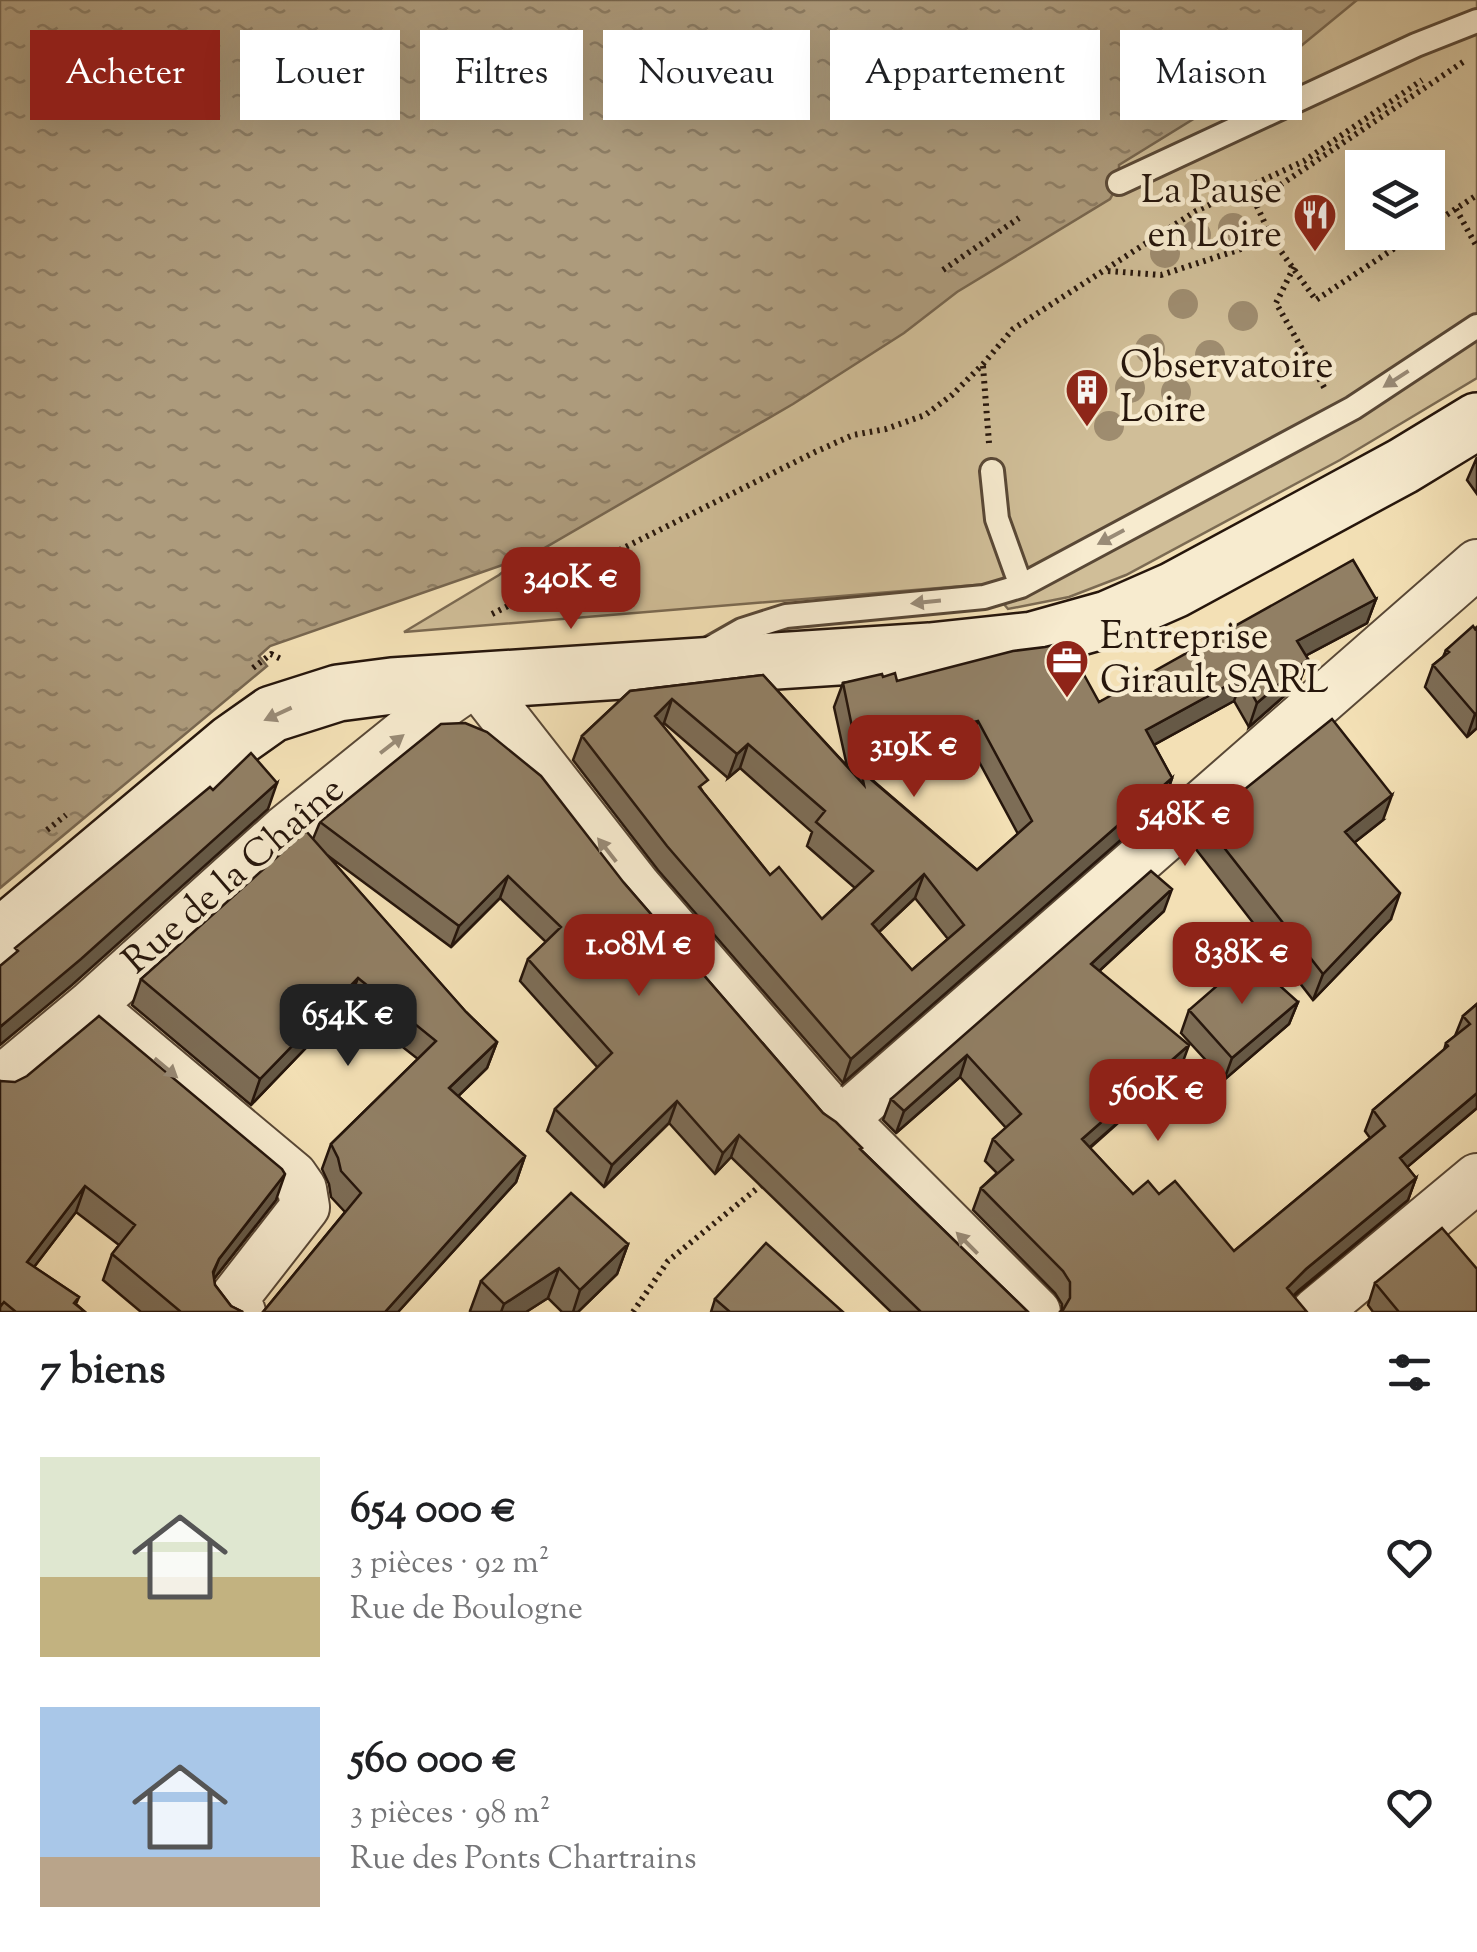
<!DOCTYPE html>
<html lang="fr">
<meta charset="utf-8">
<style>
:root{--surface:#fff;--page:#f2f2f2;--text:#202124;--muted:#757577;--accent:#8f2418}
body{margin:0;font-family:"Sorts Mill Goudy",serif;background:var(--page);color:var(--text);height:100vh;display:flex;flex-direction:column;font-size:38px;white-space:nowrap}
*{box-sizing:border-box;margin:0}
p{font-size:32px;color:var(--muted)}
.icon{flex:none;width:55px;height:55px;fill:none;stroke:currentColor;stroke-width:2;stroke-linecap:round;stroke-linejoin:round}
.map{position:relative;height:1312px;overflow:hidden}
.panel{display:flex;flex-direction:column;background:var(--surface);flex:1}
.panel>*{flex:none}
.guide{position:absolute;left:30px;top:30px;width:1418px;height:90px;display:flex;gap:20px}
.buttons{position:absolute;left:1345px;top:150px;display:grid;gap:20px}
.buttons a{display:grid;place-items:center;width:100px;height:100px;border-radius:0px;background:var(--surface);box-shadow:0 10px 40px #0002;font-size:50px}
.price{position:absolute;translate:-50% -85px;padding:0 22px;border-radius:20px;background:var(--accent);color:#fff;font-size:32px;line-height:65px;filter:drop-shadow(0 2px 5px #0008)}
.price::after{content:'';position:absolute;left:50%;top:60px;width:30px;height:22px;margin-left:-15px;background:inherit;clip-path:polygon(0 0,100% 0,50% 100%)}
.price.on{background:#222;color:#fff}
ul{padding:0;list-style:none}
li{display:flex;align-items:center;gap:30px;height:250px;padding:0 40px}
li span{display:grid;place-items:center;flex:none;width:280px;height:200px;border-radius:0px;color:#555}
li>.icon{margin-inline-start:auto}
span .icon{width:120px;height:120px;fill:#fffc;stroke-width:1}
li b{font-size:42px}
h2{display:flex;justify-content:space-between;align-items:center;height:120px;padding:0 40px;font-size:42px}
.tag{padding:0 35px;border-radius:0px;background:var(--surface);box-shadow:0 10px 40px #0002;font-size:35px;line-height:90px}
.tag.on{background:var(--accent);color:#fff}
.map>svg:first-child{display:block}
</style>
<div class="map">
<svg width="1477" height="1312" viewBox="0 0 1477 1312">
<defs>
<pattern id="water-ripples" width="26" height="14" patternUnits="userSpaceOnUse" patternTransform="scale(2.5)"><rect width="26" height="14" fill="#ad9b7c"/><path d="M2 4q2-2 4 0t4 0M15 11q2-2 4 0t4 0" fill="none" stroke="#8d7d64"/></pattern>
</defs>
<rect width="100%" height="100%" fill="#f3e0b5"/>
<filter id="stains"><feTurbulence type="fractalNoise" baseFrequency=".002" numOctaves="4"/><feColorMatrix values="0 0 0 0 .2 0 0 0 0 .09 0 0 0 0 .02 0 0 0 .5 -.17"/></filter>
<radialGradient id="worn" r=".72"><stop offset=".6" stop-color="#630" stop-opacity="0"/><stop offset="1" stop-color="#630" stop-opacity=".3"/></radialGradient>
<path fill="#d0be98" stroke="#7b6a52" stroke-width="2.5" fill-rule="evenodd" d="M 1272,0 L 1477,0 L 1477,378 L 1340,460 L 1126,575 L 1069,597 L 1008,609 L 987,584 L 404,632 L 499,575 L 566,522 ZM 1362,168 L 1428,168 L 1428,232 L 1362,232 Z"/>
<path fill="url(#water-ripples)" stroke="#77664f" stroke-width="2.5" d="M 0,0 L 1357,0 L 1268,73 L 1119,165 L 1119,183 L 1110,199 L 957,292 L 904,333 L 793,404 L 534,554 L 270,646 L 259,656 L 267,666 L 0,888 Z"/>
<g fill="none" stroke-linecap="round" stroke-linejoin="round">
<defs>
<path id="lane" d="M 1119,183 L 1416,45 L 1477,21
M 992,471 L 997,519 L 1021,586
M 705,651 L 742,630 L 786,616 L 984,597 L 1021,586 L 1353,408 L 1477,326"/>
<path id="street" d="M 90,1006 L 293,1176 L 302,1189 L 305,1207 L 231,1302 L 241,1312
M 0,1081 L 90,1006 L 285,830 L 430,713 L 476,681 L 637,887 L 836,1117 L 843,1119 L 1036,1312
M 843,1119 L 1477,564
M 1316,1312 L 1477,1178"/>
<path id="secondary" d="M 0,937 L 231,743 L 272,714 L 338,693 L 392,686 L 930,651 L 1033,640 L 1108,619 L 1174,590 L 1403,466 L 1477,421"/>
</defs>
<use href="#lane" stroke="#594836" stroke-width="28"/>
<use href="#street" stroke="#594836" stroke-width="52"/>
<use href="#secondary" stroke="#26160c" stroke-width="60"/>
<path stroke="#26160c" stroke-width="6" stroke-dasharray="2.5 5" stroke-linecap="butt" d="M 1456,209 L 1477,247
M 1428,227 L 1477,195
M 1419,232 L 1316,300 L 1272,239 L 1255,202 L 1463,62
M 1294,267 L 1276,303 L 1325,389
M 943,270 L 1019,218
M 1108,271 L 1161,275 L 1272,239
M 983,366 L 989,443
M 492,614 L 815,452 L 853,435 L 886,429 L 925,415 L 952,395 L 983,364 L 1013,329 L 1196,211 L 1304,161 L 1422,80
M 253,668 L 271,654 L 283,660
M 47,830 L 66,815
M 633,1312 L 668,1261 L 765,1182"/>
<use href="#lane" stroke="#f7ebcf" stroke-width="22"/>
<use href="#street" stroke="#f7ebcf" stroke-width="48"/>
<use href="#secondary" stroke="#f7ebcf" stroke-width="55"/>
</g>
<g fill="#9e8c6f">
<circle cx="1233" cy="228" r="15"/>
<circle cx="1196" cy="235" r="15"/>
<circle cx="1165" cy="253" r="15"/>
<circle cx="1183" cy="304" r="15"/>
<circle cx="1243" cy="316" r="15"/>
<circle cx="1150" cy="349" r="15"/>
<circle cx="1210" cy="355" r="15"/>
<circle cx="1130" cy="388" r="15"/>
<circle cx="1176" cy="392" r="15"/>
<circle cx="1109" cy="426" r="15"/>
</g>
<path fill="#7d6d56" stroke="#26160c" stroke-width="2.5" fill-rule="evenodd" d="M 1477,457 L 1477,494 L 1467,480 Z
M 1376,599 L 1367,623 L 1305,656 L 1308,659 L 1299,683 L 1249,727 L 1234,701 L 1154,745 L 1172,778 L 1164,802 L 843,1083 L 658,870 L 573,760 L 582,736 L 630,691 L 763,675 L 847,766 L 834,707 L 843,683 L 883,677 L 897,681 L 1099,702 ZM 664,723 L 728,778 L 740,768 L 812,832 L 807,846 L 855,888 L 822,919 L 770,875 L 703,792 L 662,724 ZM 970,745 L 1018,834 L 977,870 L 863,772 ZM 915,898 L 948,939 L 912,970 L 879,932 Z
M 1477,627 L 1477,728 L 1467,737 L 1425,687 L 1433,665 L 1443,657 L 1446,650 Z
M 1383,820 L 1355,842 L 1391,919 L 1313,1000 L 1195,848 L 1204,822 Z
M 320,822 L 624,883 L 823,1113 L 1028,1312 L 891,1312 L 731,1157 L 715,1174 L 669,1123 L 604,1187 L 547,1131 L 555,1109 L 598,1068 L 520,981 L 528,959 L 546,942 L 500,898 L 451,947 L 327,855 L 466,1012 L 497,1042 L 487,1068 L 458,1096 L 525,1156 L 516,1182 L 398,1312 L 263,1312 L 345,1212 L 331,1197 L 329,1184 L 322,1169 L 331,1144 L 418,1059 L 348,1004 L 251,1105 L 132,1005 L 141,979 L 313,839 Z
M 1164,911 L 1099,971 L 1181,1067 L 1090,1148 L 1133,1194 L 1159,1194 L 1234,1251 L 1370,1138 L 1365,1131 L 1373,1110 L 1444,1050 L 1446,1043 L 1455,1036 L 1463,1016 L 1477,1004 L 1477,1108 L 1407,1167 L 1416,1178 L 1408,1200 L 1294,1296 L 1062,1311 L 1062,1304 L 1055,1293 L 973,1210 L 981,1188 L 997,1173 L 985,1161 L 993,1139 L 1006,1128 L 960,1077 L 896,1133 L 883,1120 L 891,1099 Z
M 1298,1002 L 1289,1024 L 1224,1080 L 1181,1033 L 1189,1010 Z
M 0,1081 L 276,1200 L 214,1279 L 215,1285 L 231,1306 L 243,1312 L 141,1312 L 103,1280 L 112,1254 L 119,1245 L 76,1212 L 34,1267 L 79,1297 L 76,1304 L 85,1312 L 0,1312 Z
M 628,1244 L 617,1274 L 578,1312 L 562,1312 L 548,1298 L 526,1312 L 472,1312 L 470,1311 L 481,1281 Z
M 1375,1283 L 1477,1312 L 1373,1312 L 1368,1305 Z
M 715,1299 L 843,1312 L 711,1312 Z"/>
<path fill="#665946" stroke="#26160c" stroke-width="2.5" d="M 1376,599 L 1367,623 L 1288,665 L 1297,641 Z
M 1308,659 L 1299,683 L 1249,727 L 1257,703 Z
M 1243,677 L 1234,701 L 1137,754 L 1146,730 Z
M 672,699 L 664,723 L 646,740 L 655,716 Z
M 1477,713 L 1477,728 L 1467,737 L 1475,714 Z
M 978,721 L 970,745 L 849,775 L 857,751 Z
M 748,744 L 740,768 L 728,778 L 737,754 Z
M 1172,778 L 1164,802 L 843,1083 L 851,1059 Z
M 277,783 L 268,809 L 72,985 L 0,1045 L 0,1027 Z
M 1392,795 L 1383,820 L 1336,857 L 1345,832 Z
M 924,874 L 915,898 L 863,947 L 872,924 Z
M 508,876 L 500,898 L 451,947 L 459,926 Z
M 1172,889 L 1164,911 L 1083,986 L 1091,964 Z
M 1400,893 L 1391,919 L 1313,1000 L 1323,974 Z
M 358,978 L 348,1004 L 251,1105 L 260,1079 Z
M 1298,1002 L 1289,1024 L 1224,1080 L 1232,1058 Z
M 497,1042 L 487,1068 L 440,1114 L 449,1088 Z
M 1189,1045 L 1181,1067 L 1074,1161 L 1082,1139 Z
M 967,1055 L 960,1077 L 896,1133 L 904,1111 Z
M 1477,1093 L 1477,1108 L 1392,1180 L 1400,1158 Z
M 677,1101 L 669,1123 L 604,1187 L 612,1165 Z
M 739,1135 L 731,1157 L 715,1174 L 723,1153 Z
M 525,1156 L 516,1182 L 398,1312 L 385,1312 Z
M 285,1174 L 276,1200 L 209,1285 L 219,1259 Z
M 1416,1178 L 1408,1200 L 1298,1291 L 1279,1310 L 1287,1288 L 1306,1269 Z
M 85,1186 L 76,1212 L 18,1288 L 27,1262 Z
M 628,1244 L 617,1274 L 578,1312 L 573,1312 L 580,1290 Z
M 559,1268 L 548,1298 L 526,1312 L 501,1312 L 504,1304 Z"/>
<path fill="#917f64" stroke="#26160c" stroke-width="2.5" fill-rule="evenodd" d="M 1353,560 L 1376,599 L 1297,641 L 1308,659 L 1257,703 L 1243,677 L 1146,730 L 1172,778 L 851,1059 L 667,846 L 582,736 L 630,691 L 763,675 L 864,785 L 861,771 L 977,870 L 1032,821 L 978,721 L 857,751 L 843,683 L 882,674 L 883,677 L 895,673 L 897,681 L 1013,651 L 1045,647 L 1066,642 L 1099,702 ZM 672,699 L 737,754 L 748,744 L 825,811 L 816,822 L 873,871 L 822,919 L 779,867 L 770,875 L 699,787 L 708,780 L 655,716 ZM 924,874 L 964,925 L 912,970 L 872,924 Z
M 1473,626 L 1475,629 L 1477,627 L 1477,713 L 1475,714 L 1433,665 L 1449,652 L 1446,650 Z
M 1332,719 L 1392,795 L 1345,832 L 1400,893 L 1323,974 L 1204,822 Z
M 465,723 L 487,732 L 541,776 L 624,883 L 823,1113 L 836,1122 L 862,1148 L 860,1149 L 1028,1312 L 921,1312 L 739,1135 L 723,1153 L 677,1101 L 612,1165 L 555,1109 L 612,1053 L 528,959 L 561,927 L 508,876 L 459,926 L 320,822 L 441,724 Z
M 251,753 L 277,783 L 81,959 L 0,1027 L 0,966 L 18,951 L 15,948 L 210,787 L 213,790 Z
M 306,831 L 466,1012 L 497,1042 L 449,1088 L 525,1156 L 385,1312 L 263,1312 L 361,1193 L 341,1171 L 338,1158 L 331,1144 L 436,1041 L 358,978 L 260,1079 L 141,979 Z
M 1151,871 L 1172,889 L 1091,964 L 1189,1045 L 1082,1139 L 1133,1194 L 1148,1181 L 1159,1194 L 1175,1181 L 1234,1251 L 1385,1126 L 1373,1110 L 1448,1046 L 1446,1043 L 1470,1024 L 1463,1016 L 1477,1004 L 1477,1093 L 1400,1158 L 1416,1178 L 1306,1269 L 1287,1288 L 1307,1312 L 1059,1312 L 1063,1310 L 1070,1298 L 1070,1282 L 1063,1271 L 981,1188 L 1013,1160 L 993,1139 L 1021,1114 L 967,1055 L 904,1111 L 891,1099 Z
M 1249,958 L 1298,1002 L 1232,1058 L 1189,1010 Z
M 99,1016 L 282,1169 L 285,1174 L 219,1259 L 213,1272 L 215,1285 L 231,1306 L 243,1312 L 181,1312 L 112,1254 L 135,1225 L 85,1186 L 27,1262 L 79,1297 L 74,1303 L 85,1312 L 16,1312 L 4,1302 L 0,1307 L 0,1081 L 15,1082 L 27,1076 Z
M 571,1193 L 628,1244 L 580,1290 L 559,1268 L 504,1304 L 481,1281 Z
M 1442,1228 L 1477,1269 L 1477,1312 L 1399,1312 L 1375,1283 Z
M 766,1243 L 843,1312 L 730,1312 L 715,1299 Z"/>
<defs><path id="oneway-solid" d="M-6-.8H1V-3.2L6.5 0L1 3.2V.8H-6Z" transform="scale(2.5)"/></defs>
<g fill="#998b77">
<use href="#oneway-solid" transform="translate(1396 379) rotate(147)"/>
<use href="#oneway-solid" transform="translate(1111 537) rotate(152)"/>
<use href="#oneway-solid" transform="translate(926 602) rotate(174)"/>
<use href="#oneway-solid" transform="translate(278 714) rotate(155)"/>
<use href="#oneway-solid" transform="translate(392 744) rotate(-38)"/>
<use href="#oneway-solid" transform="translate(607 850) rotate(-128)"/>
<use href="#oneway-solid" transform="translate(166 1068) rotate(40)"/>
<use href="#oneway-solid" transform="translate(967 1243) rotate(-135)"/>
</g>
<defs>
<symbol id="restaurant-pin" viewBox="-11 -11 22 30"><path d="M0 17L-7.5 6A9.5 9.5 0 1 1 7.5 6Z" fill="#8f2418" stroke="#f7ebcf"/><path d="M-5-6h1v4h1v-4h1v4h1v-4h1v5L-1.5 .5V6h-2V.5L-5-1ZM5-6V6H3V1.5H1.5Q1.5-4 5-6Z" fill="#fff"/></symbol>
<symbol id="building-pin" viewBox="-11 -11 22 30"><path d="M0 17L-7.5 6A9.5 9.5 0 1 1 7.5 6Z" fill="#8f2418" stroke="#f7ebcf"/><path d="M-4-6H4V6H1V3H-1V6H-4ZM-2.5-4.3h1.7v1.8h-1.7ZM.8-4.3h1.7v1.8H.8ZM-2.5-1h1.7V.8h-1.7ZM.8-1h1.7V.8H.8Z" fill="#fff"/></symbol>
<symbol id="office-pin" viewBox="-11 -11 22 30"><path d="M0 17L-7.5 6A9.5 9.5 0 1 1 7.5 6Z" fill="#8f2418" stroke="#f7ebcf"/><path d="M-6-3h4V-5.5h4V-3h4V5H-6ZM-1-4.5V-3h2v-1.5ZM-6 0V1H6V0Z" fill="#fff"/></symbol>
</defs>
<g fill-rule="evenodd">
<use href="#restaurant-pin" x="1290" y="190" width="50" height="68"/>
<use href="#building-pin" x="1062" y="365" width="50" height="68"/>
<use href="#office-pin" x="1042" y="636" width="50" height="68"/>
</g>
<g text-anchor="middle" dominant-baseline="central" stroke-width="9" stroke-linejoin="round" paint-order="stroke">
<g font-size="38" fill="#26160c" stroke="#f7ebcf" text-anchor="start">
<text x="1282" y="193" text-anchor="end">La Pause<tspan x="1282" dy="44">en Loire</tspan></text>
<text x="1120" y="368">Observatoire<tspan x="1120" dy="44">Loire</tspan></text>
<text x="1100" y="639">Entreprise<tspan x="1100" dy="44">Girault SARL</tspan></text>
</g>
<g font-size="38" fill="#26160c" stroke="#f7ebcf">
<text transform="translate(235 877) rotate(-41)">Rue de la Chaîne</text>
</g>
</g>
<rect width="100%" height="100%" filter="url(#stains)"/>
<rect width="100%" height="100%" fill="url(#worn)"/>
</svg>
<div class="buttons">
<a><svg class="icon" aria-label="layers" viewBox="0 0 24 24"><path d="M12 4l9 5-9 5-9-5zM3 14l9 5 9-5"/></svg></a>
</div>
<b class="price" style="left:571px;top:632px">340K €</b>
<b class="price" style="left:914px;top:800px">319K €</b>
<b class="price" style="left:1185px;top:869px">548K €</b>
<b class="price" style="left:639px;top:999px">1.08M €</b>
<b class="price" style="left:1242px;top:1007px">838K €</b>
<b class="price on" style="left:348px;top:1069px">654K €</b>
<b class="price" style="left:1158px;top:1144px">560K €</b>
<div class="guide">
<a class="tag on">Acheter</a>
<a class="tag">Louer</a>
<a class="tag">Filtres</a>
<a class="tag">Nouveau</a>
<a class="tag">Appartement</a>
<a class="tag">Maison</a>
</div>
</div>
<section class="panel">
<h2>7 biens<svg class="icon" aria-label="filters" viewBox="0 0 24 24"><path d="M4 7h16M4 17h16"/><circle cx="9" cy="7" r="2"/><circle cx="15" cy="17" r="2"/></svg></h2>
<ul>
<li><span style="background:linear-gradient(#dfe7d0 60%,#c2b280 0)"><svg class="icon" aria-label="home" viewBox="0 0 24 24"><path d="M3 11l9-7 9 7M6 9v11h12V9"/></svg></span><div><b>654 000 €</b><p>3 pièces · 92 m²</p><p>Rue de Boulogne</p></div><svg class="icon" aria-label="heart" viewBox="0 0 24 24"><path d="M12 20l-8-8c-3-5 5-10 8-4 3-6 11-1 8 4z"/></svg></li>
<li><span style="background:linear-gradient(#a9c7e8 75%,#b9a48a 0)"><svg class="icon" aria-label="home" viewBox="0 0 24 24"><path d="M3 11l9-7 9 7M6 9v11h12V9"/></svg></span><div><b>560 000 €</b><p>3 pièces · 98 m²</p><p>Rue des Ponts Chartrains</p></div><svg class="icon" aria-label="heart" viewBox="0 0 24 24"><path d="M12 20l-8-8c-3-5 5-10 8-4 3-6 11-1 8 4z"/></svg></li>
</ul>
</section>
